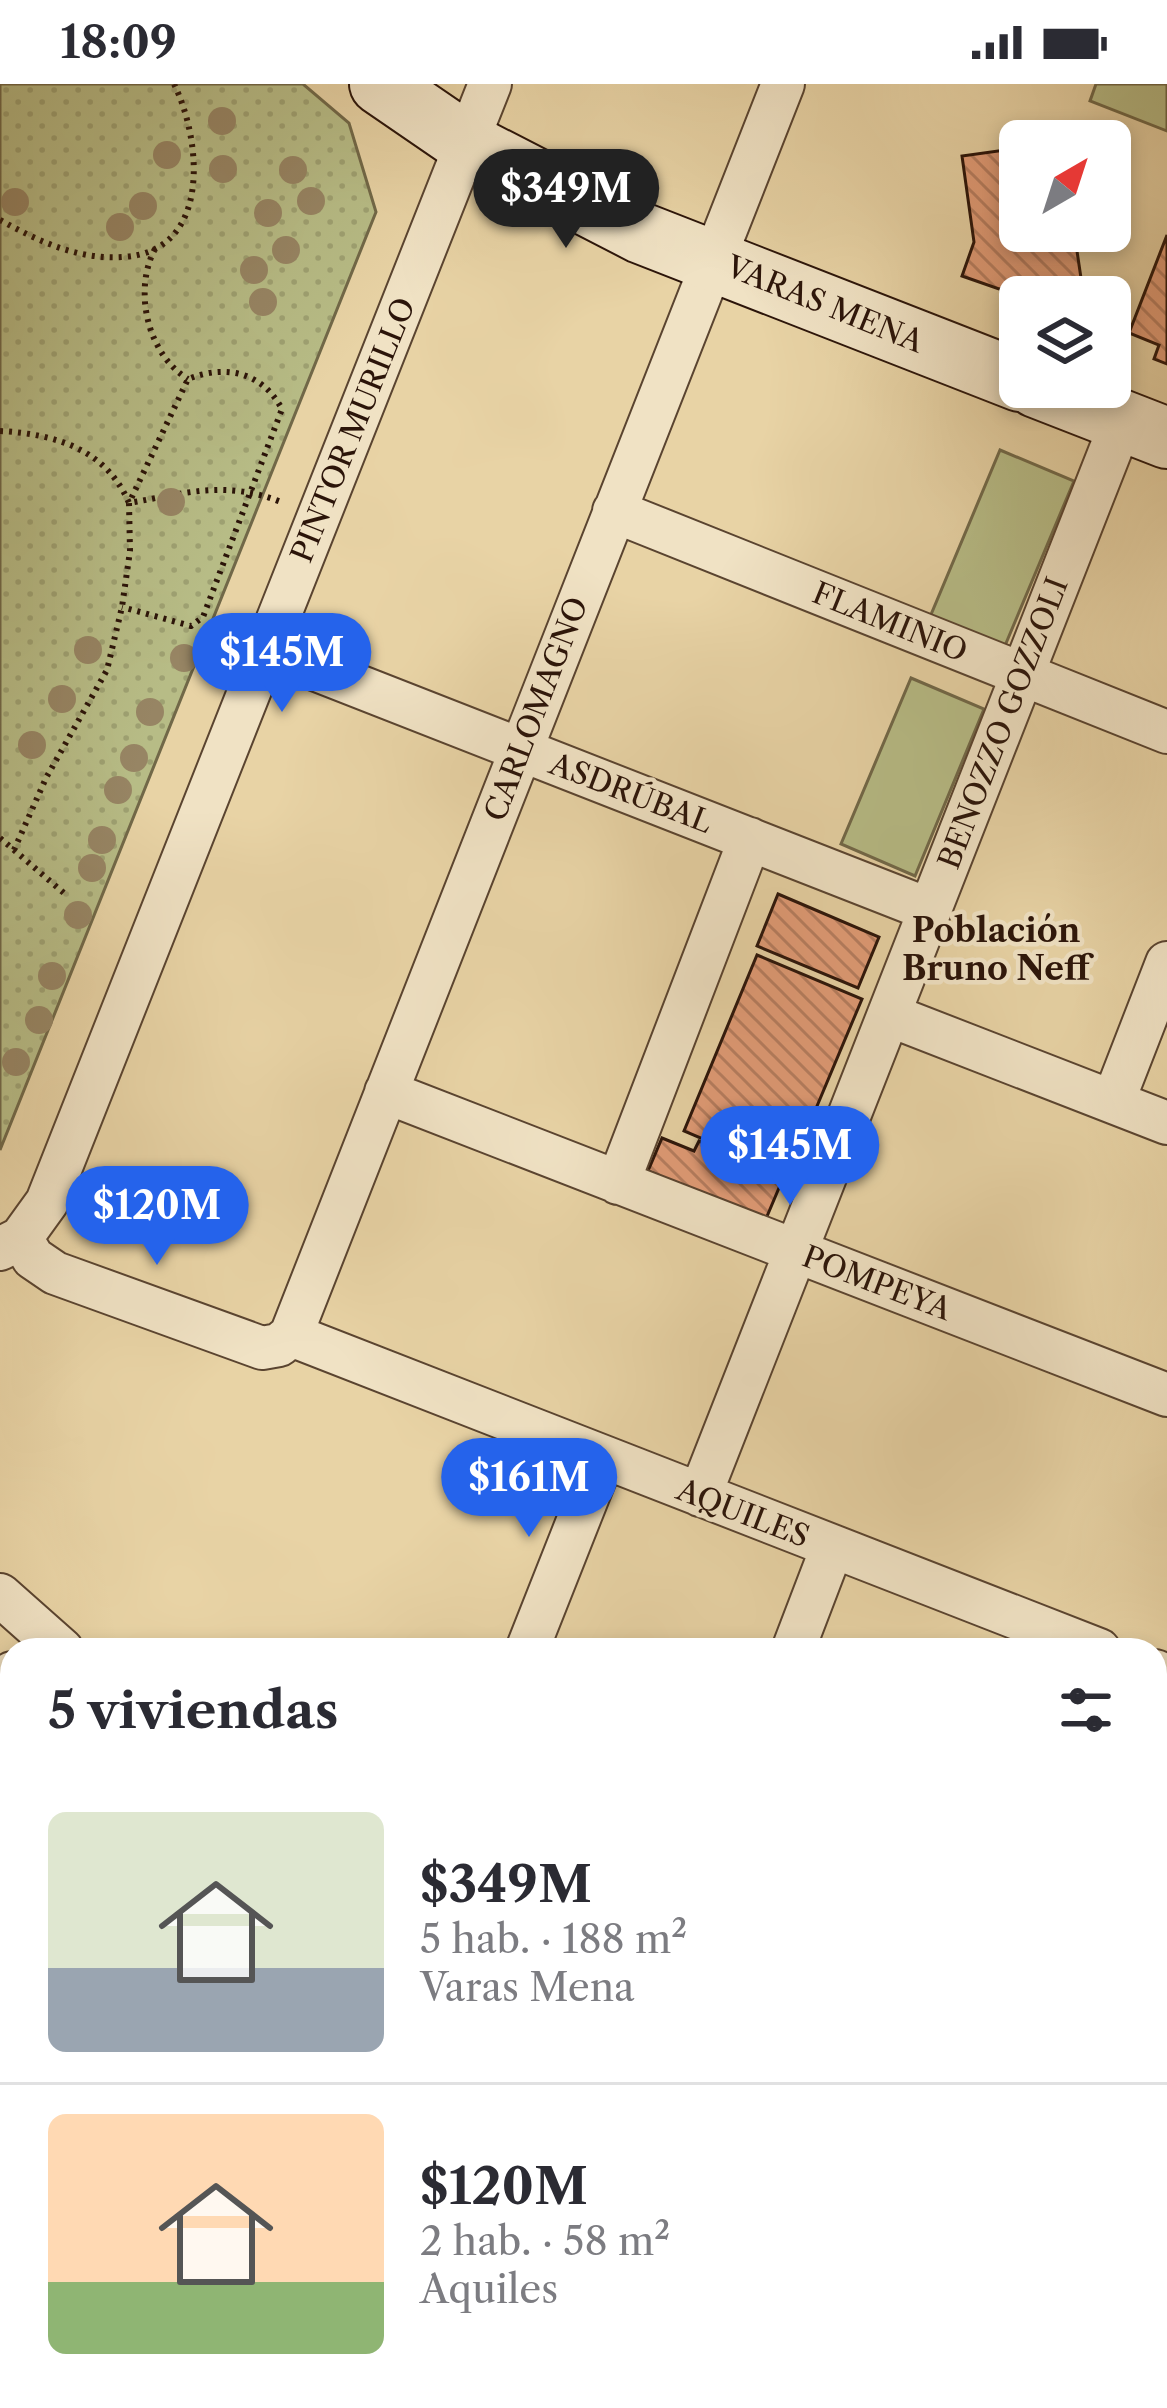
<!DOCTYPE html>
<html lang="es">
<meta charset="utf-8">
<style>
:root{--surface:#fff;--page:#f2f2f3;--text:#2b2b33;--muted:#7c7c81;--line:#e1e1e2;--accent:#2563eb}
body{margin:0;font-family:"Libre Caslon Text",serif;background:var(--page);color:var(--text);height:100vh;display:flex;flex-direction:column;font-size:45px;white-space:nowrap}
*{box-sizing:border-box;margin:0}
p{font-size:39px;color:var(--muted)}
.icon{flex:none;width:66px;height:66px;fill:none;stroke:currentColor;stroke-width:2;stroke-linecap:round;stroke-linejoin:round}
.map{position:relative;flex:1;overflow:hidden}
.side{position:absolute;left:0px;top:1554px;width:1167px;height:771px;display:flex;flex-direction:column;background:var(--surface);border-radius:36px 36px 0 0;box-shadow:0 6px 18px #0003}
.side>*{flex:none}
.needle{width:78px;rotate:39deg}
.tools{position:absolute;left:999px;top:36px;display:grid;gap:24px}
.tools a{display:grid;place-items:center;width:132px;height:132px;border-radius:18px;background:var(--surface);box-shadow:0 6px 18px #0003;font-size:60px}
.price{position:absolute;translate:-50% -102px;padding:0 27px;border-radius:42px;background:var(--accent);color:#fff;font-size:39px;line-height:78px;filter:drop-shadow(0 3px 6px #0008)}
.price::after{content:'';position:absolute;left:50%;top:72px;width:36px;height:27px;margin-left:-18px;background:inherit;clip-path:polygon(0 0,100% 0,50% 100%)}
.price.on{background:#222;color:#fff}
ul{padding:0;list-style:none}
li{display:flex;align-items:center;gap:36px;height:300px;padding:0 48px}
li+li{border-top:3px solid var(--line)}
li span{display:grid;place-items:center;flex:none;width:336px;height:240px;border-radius:18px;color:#555}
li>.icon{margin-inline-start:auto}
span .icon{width:144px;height:144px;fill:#fffc;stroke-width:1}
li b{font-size:51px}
h2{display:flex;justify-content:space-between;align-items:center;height:144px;padding:0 48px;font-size:51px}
.status{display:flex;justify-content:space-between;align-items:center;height:84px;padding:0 60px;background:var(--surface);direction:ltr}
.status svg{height:33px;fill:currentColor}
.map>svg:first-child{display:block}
</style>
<div class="status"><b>18:09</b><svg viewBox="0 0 49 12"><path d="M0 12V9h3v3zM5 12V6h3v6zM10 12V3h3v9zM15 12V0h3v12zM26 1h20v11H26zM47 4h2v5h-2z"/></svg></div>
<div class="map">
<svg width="1167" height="2324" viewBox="0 0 1167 2324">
<defs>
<pattern id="park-dots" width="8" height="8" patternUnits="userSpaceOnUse" patternTransform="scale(3)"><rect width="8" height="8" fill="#b7bc86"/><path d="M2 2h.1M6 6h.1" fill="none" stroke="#9ea172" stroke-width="1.8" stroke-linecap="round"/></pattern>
<pattern id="building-back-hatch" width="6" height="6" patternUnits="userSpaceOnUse" patternTransform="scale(3)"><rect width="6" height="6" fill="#e29c77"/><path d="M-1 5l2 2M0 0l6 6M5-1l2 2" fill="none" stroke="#b77e60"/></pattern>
</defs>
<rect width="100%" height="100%" fill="#e8d3a5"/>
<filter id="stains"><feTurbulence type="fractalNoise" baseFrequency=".00167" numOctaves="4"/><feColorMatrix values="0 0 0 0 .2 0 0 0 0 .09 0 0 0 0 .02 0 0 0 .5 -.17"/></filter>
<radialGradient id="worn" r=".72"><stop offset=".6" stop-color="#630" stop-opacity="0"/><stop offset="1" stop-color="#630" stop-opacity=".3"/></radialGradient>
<path fill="#b7bc86" stroke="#716848" stroke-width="3" d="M 1096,0 L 1167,0 L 1167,47 L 1090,17 Z
M 1000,366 L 1074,397 L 1004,564 L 930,533 Z
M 911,594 L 984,625 L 915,792 L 841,760 Z"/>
<path fill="url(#park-dots)" stroke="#716848" stroke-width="3" d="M 0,0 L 303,0 L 349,39 L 376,128 L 0,1066 Z"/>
<path fill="url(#building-back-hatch)" stroke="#2b1409" stroke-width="3" d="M 1020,64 L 1020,147 L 1074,147 L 1081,194 L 999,205 L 962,192 L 974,158 L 962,72 Z
M 1167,151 L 1167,280 L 1154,275 L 1159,261 L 1129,249 Z
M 778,810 L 879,853 L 858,904 L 757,862 Z
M 757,871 L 862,915 L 788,1091 L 684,1047 Z
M 662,1054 L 694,1067 L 699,1057 L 784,1092 L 765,1137 L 648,1087 Z"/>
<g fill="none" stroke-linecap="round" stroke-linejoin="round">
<defs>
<path id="lane" d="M 1155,1814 L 1167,1799
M 1155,1843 L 1167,1827
M 811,2324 L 818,2313
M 834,2324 L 841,2313"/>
<path id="street" d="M 614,427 L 1167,648
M 266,566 L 930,826
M 889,931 L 1167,1039
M 386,1008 L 1167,1311
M 1113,1018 L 1167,879
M 618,1099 L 750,755
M 21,1154 L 33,1174 L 55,1189 L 262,1264 L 279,1261 L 291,1251
M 0,1165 L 21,1154 L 47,1118 L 490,0
M 291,1251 L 783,0
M 291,1251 L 1099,1566
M 700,1411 L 1122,337
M 0,1511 L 62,1566
M 527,1566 L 603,1374
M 793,1566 L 832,1464
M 1155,1587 L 1167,1592
M 0,1609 L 12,1589
M 1155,2223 L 1167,2228
M 0,2268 L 12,2248
M 358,2324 L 364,2313"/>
<path id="secondary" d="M 380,0 L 466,59 L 641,149 L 1020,297
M 1036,303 L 1167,354
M 1155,1774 L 1167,1759
M 1155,1984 L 1167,1973
M 773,2324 L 780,2313
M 868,2324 L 875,2313"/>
</defs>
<use href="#lane" stroke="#5a4430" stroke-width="26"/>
<use href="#street" stroke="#5a4430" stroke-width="46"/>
<use href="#secondary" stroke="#2b1409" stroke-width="64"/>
<path stroke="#2b1409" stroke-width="6" stroke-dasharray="3 6" stroke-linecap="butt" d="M 0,136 C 38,157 78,176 123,173 C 212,168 202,57 174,0
M 155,165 C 133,206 147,270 188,295
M 0,347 C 55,350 106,365 129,419 C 186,409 226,396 281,418
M 0,754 L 65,810
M 14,766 L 46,694 L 107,586 L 122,523 L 130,467 L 129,419 L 188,295 C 226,280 262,288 282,325 L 203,533 L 191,542 L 122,523"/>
<use href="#lane" stroke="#f0e2c4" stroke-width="21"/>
<use href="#street" stroke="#f0e2c4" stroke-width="42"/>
<use href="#secondary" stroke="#f0e2c4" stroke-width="60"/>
</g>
<g fill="#978564">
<circle cx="222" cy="37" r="14"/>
<circle cx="167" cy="71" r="14"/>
<circle cx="223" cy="85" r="14"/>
<circle cx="293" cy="86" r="14"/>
<circle cx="311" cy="117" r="14"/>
<circle cx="15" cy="118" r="14"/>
<circle cx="143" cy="122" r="14"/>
<circle cx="268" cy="129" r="14"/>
<circle cx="120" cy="143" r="14"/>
<circle cx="286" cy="166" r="14"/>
<circle cx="254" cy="186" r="14"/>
<circle cx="263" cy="218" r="14"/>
<circle cx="171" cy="418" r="14"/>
<circle cx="88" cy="566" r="14"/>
<circle cx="184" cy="574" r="14"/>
<circle cx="62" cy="615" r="14"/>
<circle cx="150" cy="628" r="14"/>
<circle cx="32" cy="661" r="14"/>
<circle cx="134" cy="674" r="14"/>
<circle cx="118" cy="706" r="14"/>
<circle cx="102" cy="756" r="14"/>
<circle cx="92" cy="784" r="14"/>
<circle cx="78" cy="831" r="14"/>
<circle cx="52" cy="892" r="14"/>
<circle cx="39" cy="936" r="14"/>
<circle cx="16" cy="978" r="14"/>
</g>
<g text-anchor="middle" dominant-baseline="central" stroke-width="9" stroke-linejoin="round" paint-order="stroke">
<g font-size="30" fill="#2b1409" stroke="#f0e2c4">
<text transform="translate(825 220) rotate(22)">VARAS MENA</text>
<text transform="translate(353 346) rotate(-68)">PINTOR MURILLO</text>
<text transform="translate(890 538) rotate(22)">FLAMINIO</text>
<text transform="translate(536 625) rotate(-69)">CARLOMAGNO</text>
<text transform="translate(1003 639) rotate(-69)">BENOZZO GOZZOLI</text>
<text transform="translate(631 709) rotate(21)">ASDRÚBAL</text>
<text transform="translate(877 1199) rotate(21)">POMPEYA</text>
<text transform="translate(743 1429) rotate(21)">AQUILES</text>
</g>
<g font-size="33" font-weight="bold" fill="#2b1409" stroke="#f0e2c4">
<text x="996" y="846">Población<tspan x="996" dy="38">Bruno Neff</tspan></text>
</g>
</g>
<rect width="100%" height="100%" filter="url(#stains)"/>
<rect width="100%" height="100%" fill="url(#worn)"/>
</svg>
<div class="tools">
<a><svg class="needle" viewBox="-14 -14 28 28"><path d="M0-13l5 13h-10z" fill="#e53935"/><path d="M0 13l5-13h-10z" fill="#7c7c81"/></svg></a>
<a><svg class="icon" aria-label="layers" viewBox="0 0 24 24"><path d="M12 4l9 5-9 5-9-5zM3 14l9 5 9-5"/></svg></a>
</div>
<b class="price on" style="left:566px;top:167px">$349M</b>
<b class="price" style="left:282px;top:631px">$145M</b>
<b class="price" style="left:790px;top:1124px">$145M</b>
<b class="price" style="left:157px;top:1184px">$120M</b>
<b class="price" style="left:529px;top:1456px">$161M</b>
<section class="side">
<h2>5 viviendas<svg class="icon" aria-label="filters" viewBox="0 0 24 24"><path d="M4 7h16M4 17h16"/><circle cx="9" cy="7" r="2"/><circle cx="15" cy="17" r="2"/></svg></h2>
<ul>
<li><span style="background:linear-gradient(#dfe7d0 65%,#9aa5b1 0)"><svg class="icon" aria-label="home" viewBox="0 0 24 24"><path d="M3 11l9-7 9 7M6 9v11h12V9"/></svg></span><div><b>$349M</b><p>5 hab. · 188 m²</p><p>Varas Mena</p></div></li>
<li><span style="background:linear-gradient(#ffd9b3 70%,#8fb573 0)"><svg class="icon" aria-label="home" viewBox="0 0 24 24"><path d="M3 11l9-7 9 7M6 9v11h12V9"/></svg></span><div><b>$120M</b><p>2 hab. · 58 m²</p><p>Aquiles</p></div></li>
</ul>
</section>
</div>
